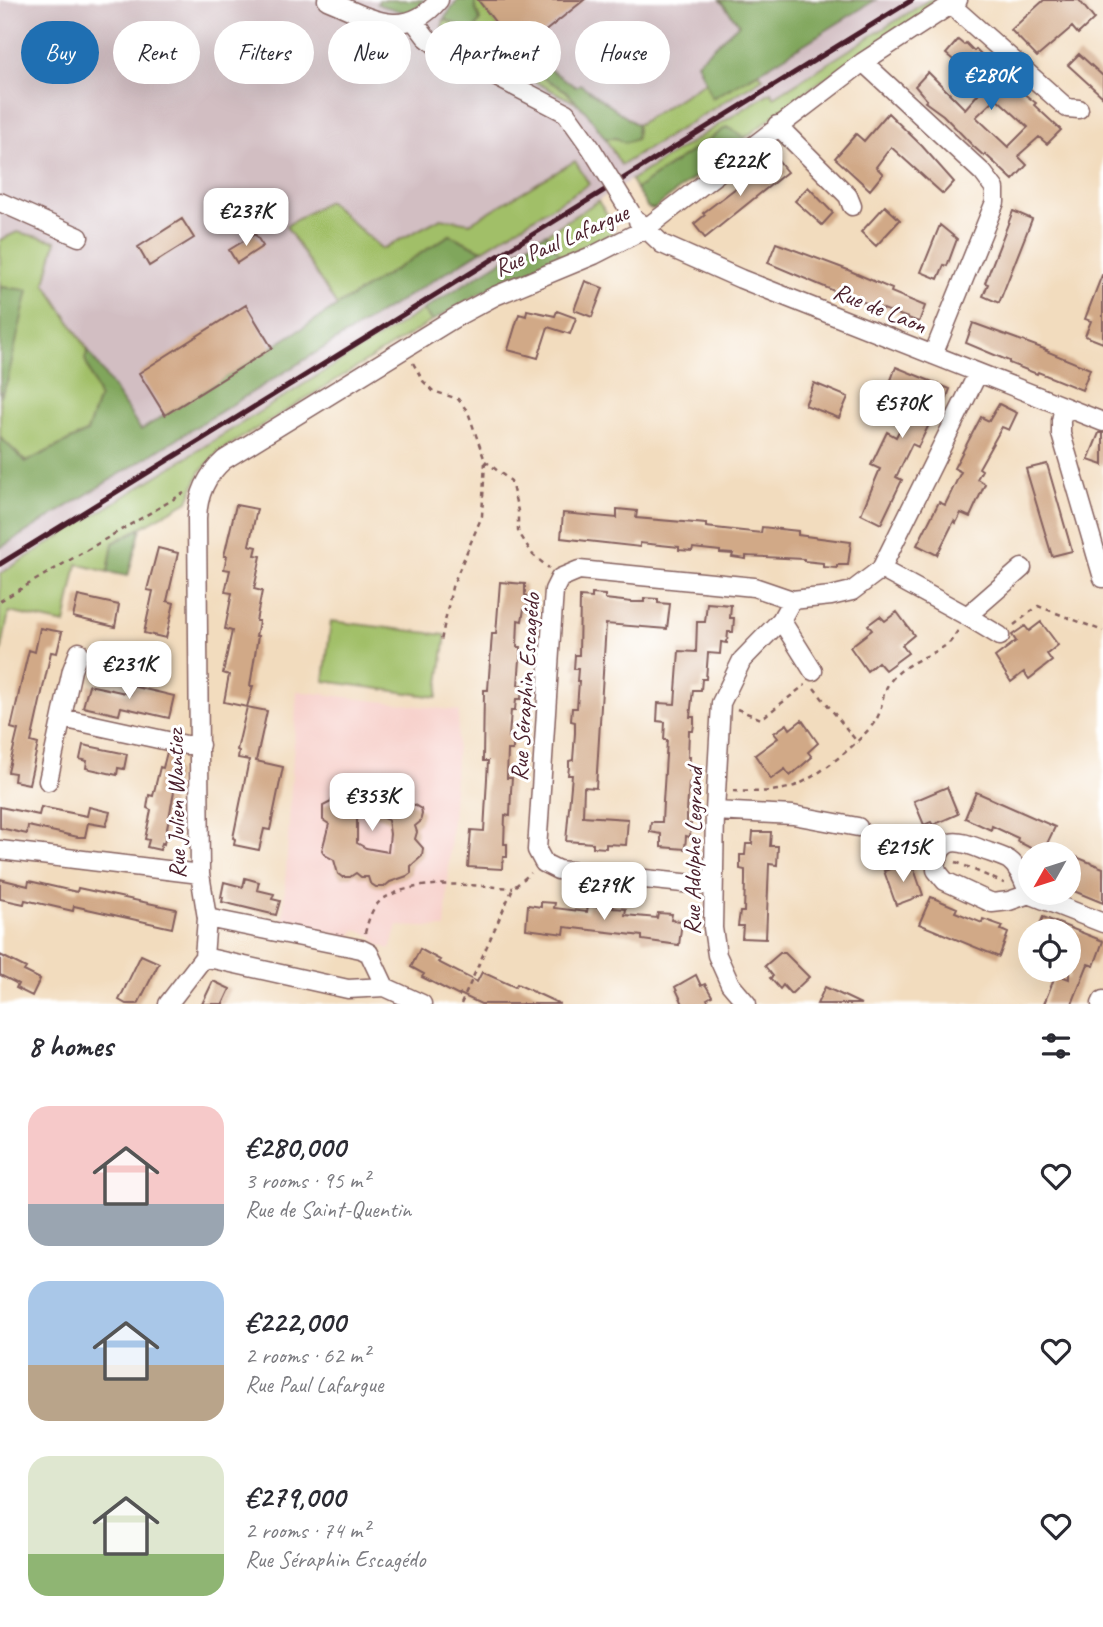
<!DOCTYPE html>
<meta charset="utf-8">
<style>
:root{--surface:#fff;--page:#f2f2f3;--text:#2b2b33;--muted:#7c7c81;--accent:#1f6fb2}
body{margin:0;font-family:Caveat,sans-serif;background:var(--page);color:var(--text);height:100vh;display:flex;flex-direction:column;font-size:26px;white-space:nowrap}
*{box-sizing:border-box;margin:0}
p{font-size:23px;color:var(--muted)}
.icon{flex:none;width:38px;height:38px;fill:none;stroke:currentColor;stroke-width:2;stroke-linecap:round;stroke-linejoin:round}
.map{position:relative;height:1004px;overflow:hidden}
.panel{display:flex;flex-direction:column;background:var(--surface);flex:1}
.panel>*{flex:none}
.top-card{position:absolute;left:21px;top:21px;width:700px;height:63px;display:flex;gap:14px}
.needle{width:46px;rotate:231deg}
.controls{position:absolute;left:1018px;top:842px;display:grid;gap:14px}
.controls a{display:grid;place-items:center;width:63px;height:63px;border-radius:50%;background:var(--surface);box-shadow:0 7px 28px #0002;font-size:35px}
.price{position:absolute;translate:-50% -60px;padding:0 16px;border-radius:14px;background:#fff;color:#222;font-size:23px;line-height:46px;filter:drop-shadow(0 2px 4px #0008)}
.price::after{content:'';position:absolute;left:50%;top:42px;width:21px;height:16px;margin-left:-10px;background:inherit;clip-path:polygon(0 0,100% 0,50% 100%)}
.price.current{background:var(--accent);color:#fff}
ul{padding:0;list-style:none}
li{display:flex;align-items:center;gap:21px;height:175px;padding:0 28px}
li span{display:grid;place-items:center;flex:none;width:196px;height:140px;border-radius:21px;color:#555}
li>.icon{margin-inline-start:auto}
span .icon{width:84px;height:84px;fill:#fffc;stroke-width:1}
li b{font-size:30px}
h2{display:flex;justify-content:space-between;align-items:center;height:84px;padding:0 28px;font-size:30px}
.tag{padding:0 24px;border-radius:32px;background:var(--surface);box-shadow:0 7px 28px #0002;font-size:24px;line-height:63px}
.tag.current{background:var(--accent);color:#fff}
.map>svg:first-child{display:block}
</style>
<div class="map">
<svg width="1103" height="1004" viewBox="0 0 1103 1004">
<rect width="100%" height="100%" fill="#fff"/>
<filter id="ink" filterUnits="userSpaceOnUse"><feTurbulence type="fractalNoise" baseFrequency=".0143" numOctaves="2"/><feDisplacementMap in="SourceGraphic" scale="14" xChannelSelector="R" yChannelSelector="G"/><feConvolveMatrix kernelMatrix="1 2 1 2 8 2 1 2 1" color-interpolation-filters="sRGB"/></filter>
<filter id="wash" filterUnits="userSpaceOnUse"><feTurbulence type="fractalNoise" baseFrequency=".00686" numOctaves="4" result="noise"/><feDisplacementMap in="SourceGraphic" scale="28" xChannelSelector="R" yChannelSelector="G"/><feGaussianBlur stdDeviation="1.57" result="paint"/><feColorMatrix in="noise" values="0 0 0 0 0 0 0 0 0 0 0 0 0 0 0 0 0 1.4 0 .05"/><feComposite in="paint" operator="in"/></filter>
<g filter="url(#wash)">
<rect width="100%" height="100%" fill="#f2dcbe"/>
<path fill="#f7d0cb" d="M 297,691 L 459,711 L 445,928 L 398,926 L 390,949 L 378,945 L 372,936 L 365,933 L 355,930 L 350,938 L 283,920 Z"/>
<path fill="#d2bec2" d="M 0,0 L 945,0 L 809,89 L 774,97 L 770,93 L 0,574 Z"/>
<path fill="#a1bf67" stroke="#766f49" stroke-width="2" d="M 475,0 L 478,0 L 499,27 L 486,37 L 518,53 L 516,61 L 566,91 L 578,104 L 448,37 L 442,28 L 444,19 L 473,32 L 480,20 L 475,7 Z
M 929,0 L 945,0 L 809,89 L 745,138 L 727,127 L 636,189 L 631,180 L 771,92 L 774,97 Z
M 759,72 L 763,78 L 621,165 L 605,138 L 636,139 L 637,125 L 705,82 L 712,98 Z
M 575,161 L 589,184 L 482,250 L 450,235 L 337,306 L 286,226 L 328,201 L 382,249 L 441,218 L 470,223 Z
M 598,201 L 615,226 L 611,234 L 562,258 L 546,234 Z
M 17,232 L 56,241 L 45,283 L 88,350 L 85,359 L 99,397 L 87,432 L 26,462 L 0,437 L 0,397 L 7,382 L 27,290 L 0,287 L 0,240 Z
M 423,310 L 432,321 L 220,451 L 200,472 L 188,501 L 113,543 L 108,572 L 77,564 L 65,624 L 9,612 L 0,658 L 0,574 Z
M 331,621 L 446,635 L 437,697 L 324,681 Z"/>
<path fill="#80a65c" stroke="#656244" stroke-width="2" d="M 379,0 L 424,0 L 418,7 L 406,13 L 377,4 Z
M 458,0 L 475,0 L 475,7 L 480,20 L 473,32 L 444,19 Z
M 720,0 L 875,0 L 759,72 L 712,98 L 697,62 L 739,24 Z
M 518,53 L 540,63 L 576,87 L 580,84 L 637,125 L 636,139 L 625,143 L 616,138 L 605,138 L 586,112 L 566,91 L 515,61 Z
M 727,127 L 745,138 L 654,209 L 648,208 L 636,189 Z
M 546,233 L 562,258 L 488,289 L 432,321 L 423,310 Z
M 450,235 L 482,250 L 0,548 L 0,437 L 26,462 L 87,432 L 99,397 L 85,359 L 88,350 L 141,430 Z
M 0,287 L 28,290 L 7,382 L 0,397 Z
M 141,528 L 128,576 L 108,572 L 113,543 Z"/>
<g id="blocks">
<path fill="#d1a987" fill-rule="evenodd" d="M 478,0 L 584,0 L 518,53 L 485,37 L 499,27 Z
M 1044,0 L 1079,0 L 1094,19 L 1078,34 L 1072,27 L 1037,57 L 1011,30 Z
M 958,40 L 964,45 L 966,43 L 974,51 L 976,49 L 1010,83 L 1036,103 L 1034,105 L 1061,130 L 1047,144 L 1039,137 L 1020,154 L 1019,157 L 1027,165 L 1013,180 L 985,154 L 984,156 L 973,146 L 943,115 L 925,102 L 927,100 L 915,86 L 928,72 L 965,109 L 985,86 L 946,54 ZM 996,98 L 1028,127 L 1008,147 L 976,117 Z
M 1079,54 L 1103,76 L 1103,97 L 1068,65 Z
M 888,113 L 922,146 L 954,182 L 943,194 L 891,147 L 876,167 L 883,174 L 870,190 L 835,158 L 856,134 L 864,141 Z
M 775,157 L 787,172 L 705,238 L 694,224 L 705,215 L 703,213 L 736,188 L 738,190 Z
M 808,187 L 833,213 L 822,225 L 795,201 Z
M 885,206 L 900,220 L 876,246 L 861,232 Z
M 1013,211 L 1032,219 L 999,303 L 983,296 L 988,284 L 985,283 Z
M 182,219 L 194,238 L 149,266 L 138,247 Z
M 940,225 L 957,239 L 947,266 L 944,265 L 938,279 L 921,272 Z
M 255,234 L 263,246 L 237,263 L 229,250 Z
M 776,243 L 848,270 L 892,289 L 891,292 L 925,306 L 919,322 L 839,293 L 768,263 Z
M 1102,275 L 1103,275 L 1103,343 L 1085,336 L 1091,321 L 1085,319 Z
M 585,281 L 603,288 L 592,317 L 574,310 Z
M 246,305 L 272,348 L 165,415 L 139,373 Z
M 527,310 L 555,316 L 557,311 L 576,318 L 570,334 L 548,327 L 538,358 L 508,350 L 519,314 L 526,316 Z
M 973,323 L 1047,350 L 1046,351 L 1090,369 L 1082,390 L 1038,372 L 1037,374 L 1009,363 L 1009,361 L 966,343 Z
M 896,367 L 950,389 L 945,402 L 941,400 L 918,447 L 912,444 L 896,477 L 902,480 L 881,524 L 861,514 L 880,469 L 871,465 L 887,432 L 896,437 L 901,427 L 904,428 L 916,401 L 897,393 L 901,384 L 891,380 Z
M 814,383 L 848,397 L 839,418 L 805,405 Z
M 999,404 L 1017,413 L 1009,430 L 1002,427 L 979,468 L 982,470 L 977,479 L 985,484 L 970,517 L 961,513 L 956,523 L 954,521 L 937,555 L 917,545 L 939,502 L 945,505 L 961,472 L 954,468 L 981,417 L 989,421 Z
M 1099,433 L 1103,433 L 1103,465 L 1088,460 Z
M 1047,464 L 1072,551 L 1052,556 L 1026,469 Z
M 236,505 L 257,509 L 249,545 L 257,547 L 255,555 L 261,556 L 254,589 L 262,591 L 256,621 L 259,621 L 256,636 L 258,636 L 250,686 L 253,686 L 247,707 L 267,711 L 256,761 L 283,767 L 270,830 L 264,829 L 259,850 L 234,845 L 235,839 L 233,838 L 249,760 L 238,758 L 239,751 L 237,750 L 247,707 L 224,702 L 229,675 L 223,673 L 232,631 L 225,629 L 232,593 L 225,592 L 230,570 L 224,569 L 227,556 L 224,556 Z
M 617,509 L 637,511 L 636,518 L 706,524 L 706,527 L 761,533 L 762,527 L 798,531 L 798,535 L 851,542 L 848,565 L 837,565 L 837,568 L 823,567 L 823,563 L 804,561 L 804,559 L 746,556 L 746,559 L 732,557 L 733,554 L 720,553 L 720,551 L 693,548 L 692,551 L 679,550 L 679,547 L 660,545 L 640,543 L 640,547 L 561,538 L 563,513 L 617,518 Z
M 158,548 L 178,553 L 167,601 L 174,603 L 166,638 L 144,633 L 153,591 L 147,590 Z
M 500,582 L 525,584 L 525,595 L 528,596 L 527,609 L 524,609 L 522,621 L 518,620 L 517,647 L 521,647 L 518,685 L 522,685 L 521,699 L 516,699 L 515,710 L 511,710 L 509,737 L 513,737 L 513,750 L 508,750 L 507,778 L 512,778 L 511,791 L 510,816 L 505,815 L 504,844 L 507,844 L 507,857 L 503,857 L 502,869 L 468,867 L 471,830 L 484,831 L 488,761 L 483,761 L 484,690 L 488,690 L 492,634 L 496,634 Z
M 592,594 L 605,595 L 605,599 L 632,602 L 644,602 L 644,598 L 658,599 L 658,603 L 670,604 L 667,629 L 606,624 L 596,788 L 584,787 L 583,816 L 628,819 L 626,845 L 606,844 L 606,848 L 593,847 L 593,843 L 566,841 L 572,775 L 568,775 L 569,767 L 569,761 L 573,760 L 575,733 L 575,722 L 571,721 L 572,708 L 577,708 L 579,681 L 577,681 L 578,669 L 574,669 L 575,655 L 579,655 L 580,597 L 592,598 Z
M 78,596 L 119,605 L 115,627 L 73,617 Z
M 707,603 L 731,605 L 730,618 L 734,618 L 733,632 L 728,632 L 727,643 L 721,642 L 720,654 L 708,653 L 706,679 L 702,679 L 701,690 L 693,690 L 690,717 L 694,717 L 694,724 L 693,731 L 689,731 L 688,757 L 690,757 L 689,770 L 694,770 L 693,784 L 689,783 L 687,812 L 687,824 L 691,824 L 690,837 L 686,836 L 685,849 L 661,847 L 661,834 L 650,832 L 651,822 L 662,822 L 663,802 L 667,740 L 664,740 L 665,722 L 657,721 L 658,703 L 675,704 L 679,651 L 696,652 L 697,622 L 705,622 Z
M 897,612 L 914,635 L 902,645 L 908,653 L 885,670 L 878,662 L 867,671 L 850,647 L 872,630 L 868,625 L 880,616 L 885,621 Z
M 1041,622 L 1058,645 L 1047,654 L 1052,661 L 1029,679 L 1024,672 L 1011,682 L 995,657 L 1016,641 L 1012,635 L 1025,626 L 1029,631 Z
M 40,628 L 62,632 L 57,653 L 51,652 L 31,742 L 38,744 L 29,784 L 14,781 L 15,773 L 8,772 L 18,730 L 11,728 L 23,675 L 29,650 L 35,652 Z
M 89,685 L 130,694 L 132,686 L 174,696 L 169,718 L 121,707 L 119,715 L 83,707 Z
M 802,720 L 818,743 L 808,752 L 812,757 L 790,776 L 785,769 L 771,779 L 755,755 L 778,738 L 774,733 L 787,724 L 790,729 Z
M 83,745 L 127,754 L 124,769 L 118,768 L 117,775 L 86,768 L 87,761 L 80,759 Z
M 167,752 L 178,755 L 175,770 L 178,771 L 164,844 L 162,843 L 160,850 L 147,847 L 149,840 L 145,839 L 151,810 L 147,808 L 149,795 L 153,796 L 160,767 L 163,768 Z
M 368,778 L 376,789 L 384,788 L 389,792 L 394,788 L 402,788 L 408,791 L 411,803 L 421,809 L 422,814 L 420,822 L 415,826 L 417,832 L 415,839 L 423,848 L 422,856 L 411,866 L 411,873 L 407,876 L 390,882 L 384,887 L 376,887 L 370,883 L 368,877 L 361,877 L 356,873 L 350,877 L 342,877 L 338,874 L 334,860 L 325,855 L 322,850 L 329,824 L 323,820 L 323,806 L 331,802 L 335,790 L 341,785 L 352,787 L 361,779 ZM 357,808 L 388,820 L 390,834 L 388,852 L 366,848 L 357,843 Z
M 947,787 L 958,814 L 933,825 L 931,822 L 924,825 L 914,801 Z
M 976,792 L 1055,827 L 1042,854 L 1017,841 L 1018,838 L 992,826 L 991,830 L 965,818 Z
M 0,807 L 39,815 L 41,807 L 87,816 L 89,807 L 110,812 L 106,826 L 88,823 L 85,837 L 78,837 L 28,826 L 27,834 L 0,828 Z
M 753,832 L 771,832 L 770,846 L 778,846 L 777,865 L 769,864 L 766,939 L 742,938 L 743,926 L 738,926 L 740,912 L 744,912 L 745,881 L 745,870 L 740,869 L 740,855 L 745,855 L 746,844 L 752,844 Z
M 1069,854 L 1103,868 L 1103,903 L 1069,889 Z
M 908,863 L 910,870 L 914,869 L 923,895 L 896,905 L 884,871 Z
M 245,878 L 259,882 L 257,890 L 274,894 L 272,899 L 280,901 L 276,915 L 222,902 L 223,897 L 221,897 L 224,882 L 243,887 Z
M 0,879 L 28,886 L 29,881 L 77,892 L 78,888 L 176,909 L 172,928 L 74,906 L 73,911 L 25,900 L 24,904 L 0,899 Z
M 931,897 L 957,908 L 955,912 L 982,923 L 983,919 L 1003,926 L 1001,930 L 1008,933 L 999,957 L 919,924 Z
M 600,901 L 614,903 L 613,908 L 626,909 L 625,915 L 657,918 L 658,913 L 672,914 L 671,920 L 682,921 L 679,945 L 642,940 L 642,936 L 565,927 L 564,934 L 526,929 L 528,905 L 541,907 L 541,902 L 555,903 L 554,908 L 587,912 L 588,905 L 600,907 Z
M 1043,917 L 1103,941 L 1094,966 L 1088,964 L 1072,1004 L 1044,1004 L 1056,974 L 1069,979 L 1069,931 L 1037,931 Z
M 420,949 L 440,960 L 438,962 L 477,982 L 482,972 L 515,987 L 517,984 L 560,1004 L 481,1004 L 460,994 L 459,996 L 422,977 L 424,974 L 411,967 Z
M 780,953 L 785,953 L 809,977 L 791,994 L 783,985 L 780,989 L 770,978 L 773,976 L 765,966 Z
M 0,955 L 26,968 L 24,971 L 40,979 L 32,996 L 16,988 L 18,984 L 0,975 Z
M 141,955 L 159,963 L 138,1004 L 126,1004 L 119,1000 Z
M 696,975 L 701,986 L 705,984 L 712,996 L 707,999 L 710,1004 L 683,1004 L 675,987 Z
M 213,981 L 230,989 L 223,1004 L 202,1004 Z
M 825,987 L 861,1004 L 817,1004 Z"/>
</g>
</g>
<g filter="url(#ink)">
<use href="#blocks" fill-opacity="0" stroke="#85615e" stroke-width="2"/>
<g fill="none" stroke-linecap="round" stroke-linejoin="round">
<defs>
<path id="minor" d="M 327,0 C 368,17 405,42 439,0
M 951,5 L 1067,108 L 1079,109
M 414,21 L 426,37 L 437,46 L 566,113 L 591,148
M 863,62 L 983,173 L 995,189 L 995,202 L 933,355
M 777,125 L 848,196 L 852,206
M 0,202 L 79,237
M 638,221 L 662,244 L 741,279 L 1103,422
M 1064,407 L 1061,421 L 1061,434 L 1103,578
M 881,569 L 967,616 L 1022,568
M 967,616 L 1000,636
M 781,620 L 813,671
M 62,718 L 186,745 L 200,745
M 48,781 L 72,670 L 79,652
M 715,811 L 793,815 L 858,827
M 0,850 L 200,874
M 712,886 L 558,870 L 544,863 L 537,850 L 554,590 L 560,578 L 579,570 L 754,587 L 792,600
M 1029,894 C 1024,883 1020,868 1009,860 C 1002,856 991,853 983,850 C 957,839 939,835 936,870 L 945,881 L 992,903 L 1009,901 L 1029,894 L 1103,923
M 207,918 L 200,874 L 197,518 C 198,494 206,476 224,460 L 456,317 L 495,296 L 594,255 L 645,229 L 863,62 L 958,0
M 385,987 L 369,953 L 361,949 L 207,918 L 204,957 L 348,989 L 385,987 L 422,1004
M 168,1004 L 204,957
M 747,1004 L 730,984 L 717,955 L 713,928 L 715,811 L 721,703 L 742,660 L 781,620 L 792,600 L 831,596 L 852,591 L 881,569 L 978,373
M 1101,1004 L 1103,1000"/>
</defs>
<use href="#minor" stroke="#85615e" stroke-width="21"/>
<path stroke="#85615e" stroke-width="2.5" stroke-dasharray="5 5" stroke-linecap="butt" d="M 413,363 L 423,381 L 433,391 L 458,399 L 468,412 L 485,461 L 482,516 L 452,587 L 441,641
M 485,461 L 511,481 L 518,511 L 518,531 L 533,555 L 549,568
M 0,601 L 184,493
M 1014,625 L 1038,606 L 1103,631
M 814,688 L 858,743
M 737,709 L 761,719 L 805,685
M 733,791 C 753,792 778,793 797,785 C 820,775 862,741 876,720 C 885,705 879,692 895,676 C 911,659 936,655 950,642 C 953,639 956,633 959,629
M 875,828 L 924,849
M 956,862 L 1004,883
M 365,933 C 368,921 372,906 383,899 C 418,877 474,886 513,888
M 461,1004 L 513,888 L 531,873"/>
<use href="#minor" stroke="#fff" stroke-width="18"/>
<path stroke="#4a1f2b" stroke-width="5" d="M 0,564 L 912,0"/>
<defs>
<path id="minor-bridge" d="M 591,148 L 631,213"/>
</defs>
<use href="#minor-bridge" stroke="#85615e" stroke-width="21" stroke-linecap="butt"/>
<use href="#minor-bridge" stroke="#fff" stroke-width="18"/>
</g>
</g>
<g text-anchor="middle" dominant-baseline="central" stroke-width="6" stroke-linejoin="round" paint-order="stroke">
<g font-size="24" fill="#4a1f2b" stroke="#fff">
<text transform="translate(561 240) rotate(-24)">Rue Paul Lafargue</text>
<text transform="translate(880 308) rotate(22)">Rue de Laon</text>
<text transform="translate(525 687) rotate(-86)">Rue Séraphin Escagédo</text>
<text transform="translate(176 804) rotate(-91)">Rue Julien Wantiez</text>
<text transform="translate(693 851) rotate(-89)">Rue Adolphe Legrand</text>
</g>
</g>
</svg>
<div class="controls">
<a><svg class="needle" viewBox="-14 -14 28 28"><path d="M0-13l5 13h-10z" fill="#e53935"/><path d="M0 13l5-13h-10z" fill="#7c7c81"/></svg></a>
<a><svg class="icon" aria-label="locate" viewBox="0 0 24 24"><circle cx="12" cy="12" r="6"/><path d="M12 2v4M12 18v4M2 12h4M18 12h4"/></svg></a>
</div>
<b class="price current" style="left:991px;top:112px">€280K</b>
<b class="price" style="left:740px;top:198px">€222K</b>
<b class="price" style="left:246px;top:248px">€237K</b>
<b class="price" style="left:902px;top:440px">€570K</b>
<b class="price" style="left:129px;top:701px">€231K</b>
<b class="price" style="left:372px;top:833px">€353K</b>
<b class="price" style="left:903px;top:884px">€215K</b>
<b class="price" style="left:604px;top:922px">€279K</b>
<div class="top-card">
<a class="tag current">Buy</a>
<a class="tag">Rent</a>
<a class="tag">Filters</a>
<a class="tag">New</a>
<a class="tag">Apartment</a>
<a class="tag">House</a>
</div>
</div>
<section class="panel">
<h2>8 homes<svg class="icon" aria-label="filters" viewBox="0 0 24 24"><path d="M4 7h16M4 17h16"/><circle cx="9" cy="7" r="2"/><circle cx="15" cy="17" r="2"/></svg></h2>
<ul>
<li><span style="background:linear-gradient(#f6c9c9 70%,#9aa5b1 0)"><svg class="icon" aria-label="home" viewBox="0 0 24 24"><path d="M3 11l9-7 9 7M6 9v11h12V9"/></svg></span><div><b>€280,000</b><p>3 rooms · 95 m²</p><p>Rue de Saint-Quentin</p></div><svg class="icon" aria-label="heart" viewBox="0 0 24 24"><path d="M12 20l-8-8c-3-5 5-10 8-4 3-6 11-1 8 4z"/></svg></li>
<li><span style="background:linear-gradient(#a9c7e8 60%,#b9a48a 0)"><svg class="icon" aria-label="home" viewBox="0 0 24 24"><path d="M3 11l9-7 9 7M6 9v11h12V9"/></svg></span><div><b>€222,000</b><p>2 rooms · 62 m²</p><p>Rue Paul Lafargue</p></div><svg class="icon" aria-label="heart" viewBox="0 0 24 24"><path d="M12 20l-8-8c-3-5 5-10 8-4 3-6 11-1 8 4z"/></svg></li>
<li><span style="background:linear-gradient(#dfe7d0 70%,#8fb573 0)"><svg class="icon" aria-label="home" viewBox="0 0 24 24"><path d="M3 11l9-7 9 7M6 9v11h12V9"/></svg></span><div><b>€279,000</b><p>2 rooms · 74 m²</p><p>Rue Séraphin Escagédo</p></div><svg class="icon" aria-label="heart" viewBox="0 0 24 24"><path d="M12 20l-8-8c-3-5 5-10 8-4 3-6 11-1 8 4z"/></svg></li>
</ul>
</section>
